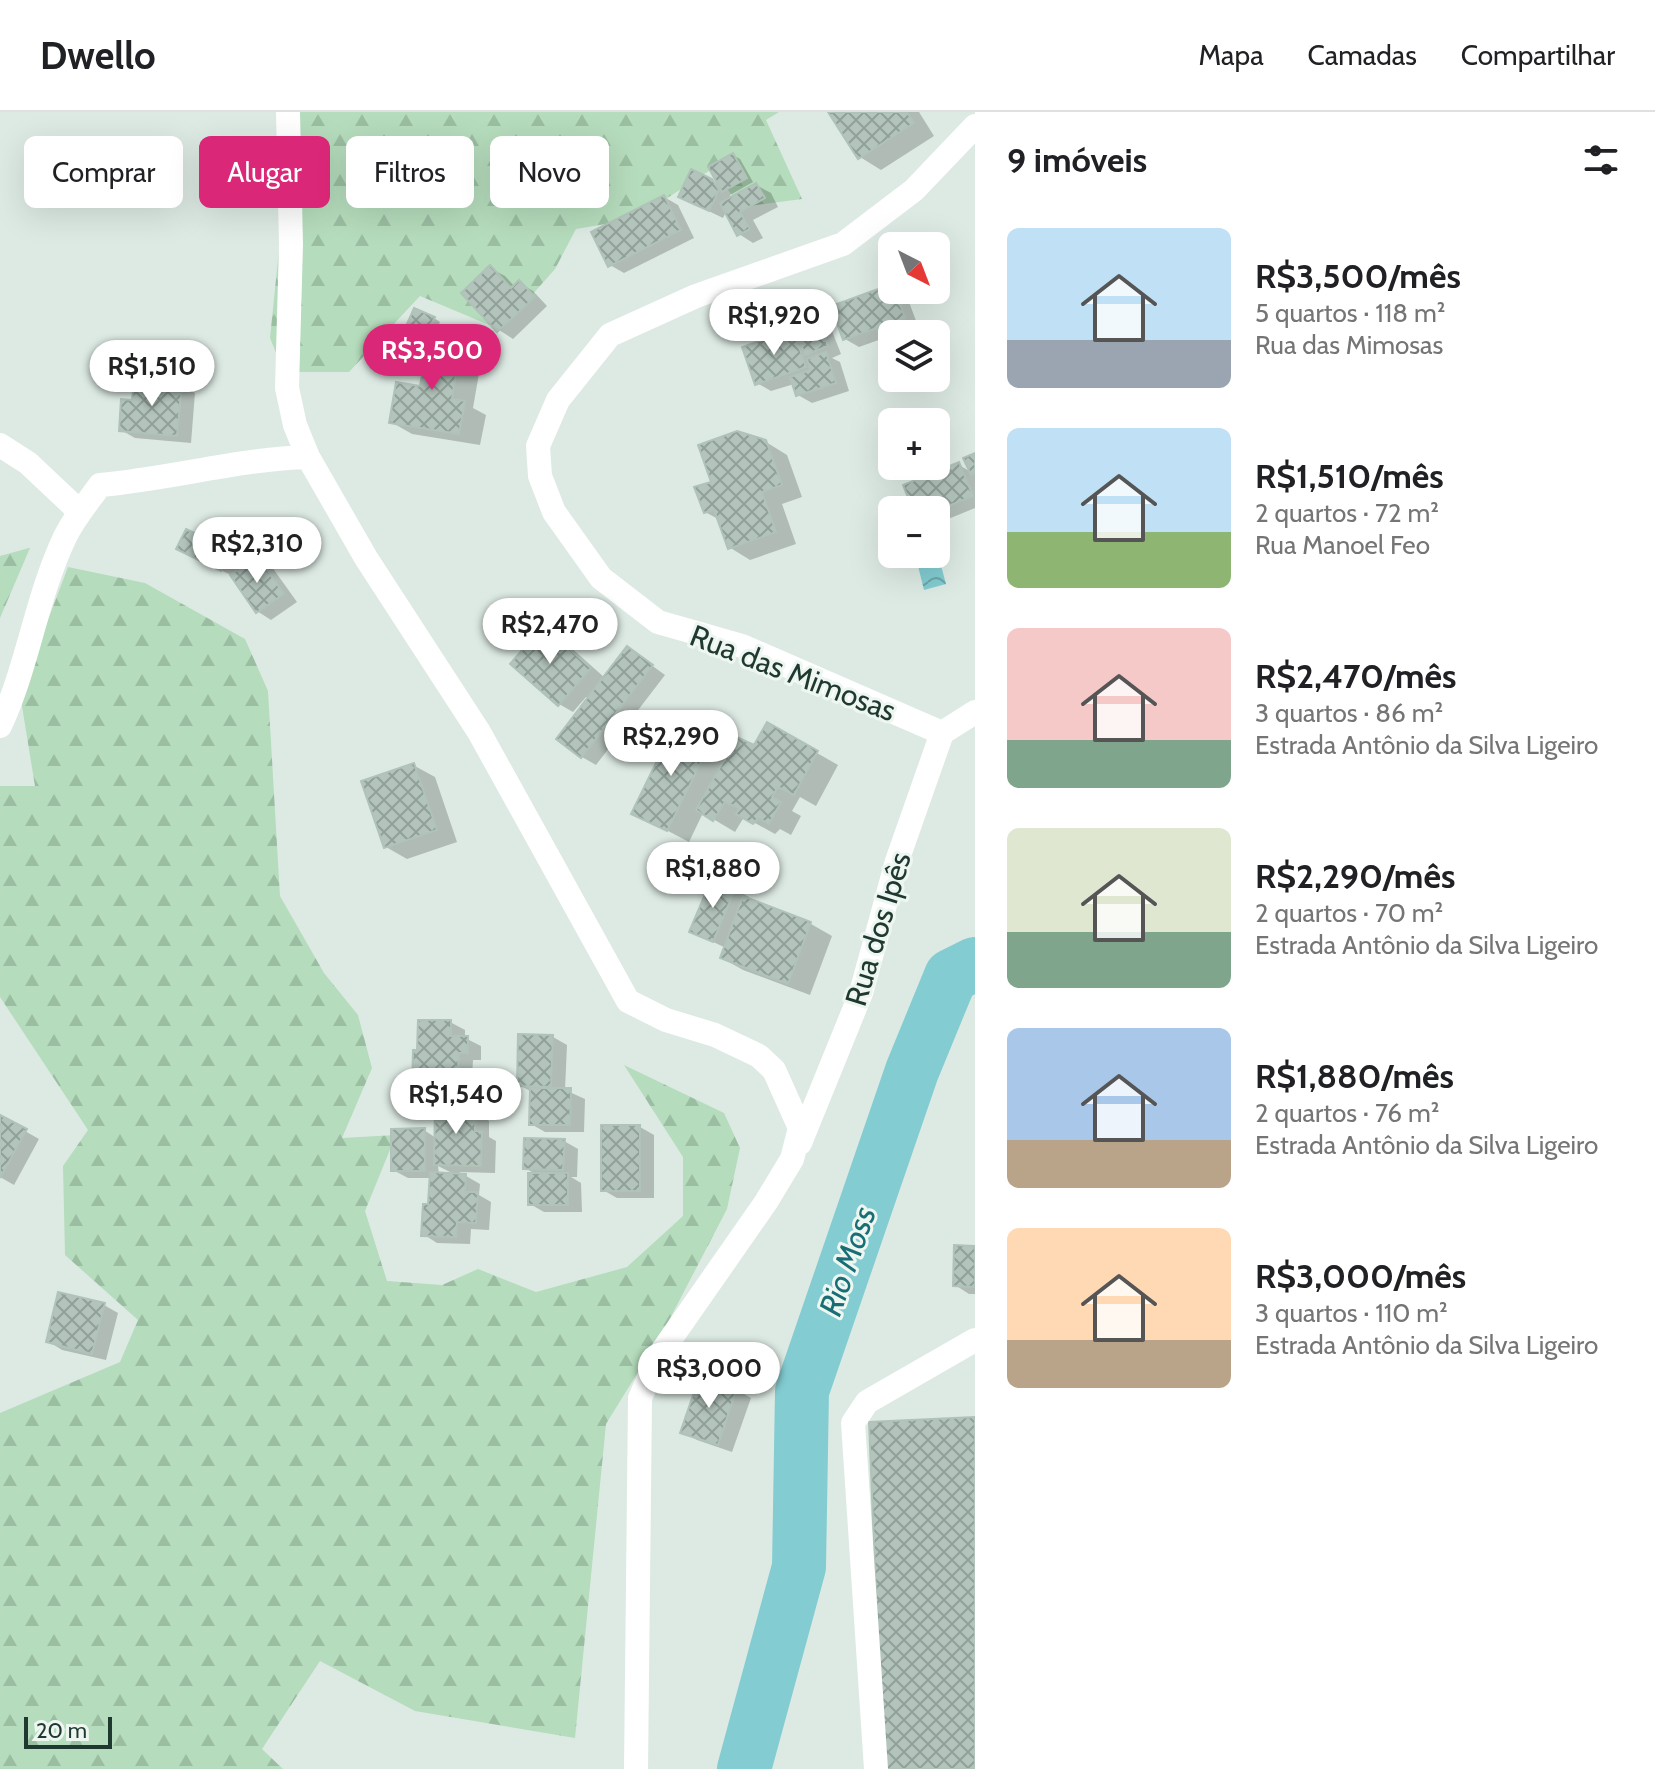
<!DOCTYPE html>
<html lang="pt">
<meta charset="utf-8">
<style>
:root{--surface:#fff;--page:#f6f6f6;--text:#202124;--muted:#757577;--line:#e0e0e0;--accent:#db2777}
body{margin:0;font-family:Cabin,sans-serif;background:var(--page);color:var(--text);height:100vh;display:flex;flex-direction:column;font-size:30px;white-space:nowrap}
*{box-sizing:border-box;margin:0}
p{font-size:26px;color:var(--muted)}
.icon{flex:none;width:44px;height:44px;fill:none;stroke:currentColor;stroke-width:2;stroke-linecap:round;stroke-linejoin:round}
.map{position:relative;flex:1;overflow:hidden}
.sheet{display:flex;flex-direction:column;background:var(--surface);width:680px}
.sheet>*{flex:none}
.guide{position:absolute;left:24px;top:24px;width:760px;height:72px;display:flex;gap:16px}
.needle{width:52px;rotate:138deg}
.fabs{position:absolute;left:878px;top:120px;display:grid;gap:16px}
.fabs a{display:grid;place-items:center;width:72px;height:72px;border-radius:12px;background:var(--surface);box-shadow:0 8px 32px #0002;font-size:40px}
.scale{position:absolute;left:24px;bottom:20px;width:88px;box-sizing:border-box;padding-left:8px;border:4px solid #1f3930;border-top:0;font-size:22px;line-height:28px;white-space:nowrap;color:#1f3930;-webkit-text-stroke:6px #eef6f1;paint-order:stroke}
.price{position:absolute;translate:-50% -68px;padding:0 18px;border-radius:28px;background:#fff;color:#222;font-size:26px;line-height:52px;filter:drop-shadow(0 2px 4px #0008)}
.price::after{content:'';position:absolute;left:50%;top:48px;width:24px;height:18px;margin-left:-12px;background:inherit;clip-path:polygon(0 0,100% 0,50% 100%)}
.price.active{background:var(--accent);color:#fff}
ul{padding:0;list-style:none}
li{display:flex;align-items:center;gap:24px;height:200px;padding:0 32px}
li span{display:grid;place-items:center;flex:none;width:224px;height:160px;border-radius:12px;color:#555}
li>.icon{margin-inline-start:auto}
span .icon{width:96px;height:96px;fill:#fffc;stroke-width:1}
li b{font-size:34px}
h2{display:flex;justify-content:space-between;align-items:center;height:96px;padding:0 32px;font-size:34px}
.pill{padding:0 28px;border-radius:12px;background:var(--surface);box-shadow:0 8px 32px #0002;font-size:28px;line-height:72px}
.pill.active{background:var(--accent);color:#fff}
header{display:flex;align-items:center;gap:48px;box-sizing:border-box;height:112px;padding:0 40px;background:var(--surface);border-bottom:2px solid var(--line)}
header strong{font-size:38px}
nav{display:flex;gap:44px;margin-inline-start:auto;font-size:28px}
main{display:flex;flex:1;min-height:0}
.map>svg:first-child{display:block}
</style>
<header>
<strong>Dwello</strong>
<nav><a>Mapa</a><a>Camadas</a><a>Compartilhar</a></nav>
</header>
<main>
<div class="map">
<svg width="975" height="1657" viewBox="0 0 975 1657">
<defs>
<pattern id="forest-firs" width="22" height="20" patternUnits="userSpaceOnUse" patternTransform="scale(2)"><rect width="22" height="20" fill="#b5dcbc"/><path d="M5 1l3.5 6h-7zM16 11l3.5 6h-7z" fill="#9bbea2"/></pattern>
<pattern id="water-waves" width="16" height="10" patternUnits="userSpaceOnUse" patternTransform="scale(2)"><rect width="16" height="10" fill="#83ccd1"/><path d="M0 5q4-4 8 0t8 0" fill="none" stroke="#6ba7aa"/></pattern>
<pattern id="building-cross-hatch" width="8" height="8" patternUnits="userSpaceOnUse" patternTransform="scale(2)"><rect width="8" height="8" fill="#b3c4bc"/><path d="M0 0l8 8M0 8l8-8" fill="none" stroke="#91a099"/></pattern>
</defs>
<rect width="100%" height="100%" fill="#ddeae3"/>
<path fill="url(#forest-firs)" d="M 293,0 L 779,0 L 766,8 L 802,87 L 741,95 L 712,57 L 635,107 L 576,117 L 555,157 L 501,218 L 420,184 L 349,260 L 284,260 L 270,226 Z
M 29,436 L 30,436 L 0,506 L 0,444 Z
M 68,455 L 145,471 L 245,527 L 268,579 L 280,784 L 324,861 L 358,903 L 372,956 L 342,1026 L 396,1023 L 365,1099 L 387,1169 L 442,1173 L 478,1157 L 536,1180 L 627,1155 L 683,1104 L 683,1045 L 624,953 L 724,1001 L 740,1036 L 727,1097 L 664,1218 L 606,1312 L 575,1626 L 415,1599 L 320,1549 L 262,1637 L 283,1657 L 0,1657 L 0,1301 L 120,1250 L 138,1208 L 65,1143 L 63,1054 L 88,1018 L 0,885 L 0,674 L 35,674 L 20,582 Z"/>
<path fill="url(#water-waves)" d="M 936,435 L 946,472 L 924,478 L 915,442 L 936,442 Z"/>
<path fill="#0003" fill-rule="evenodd" d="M 831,0 L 919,0 L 934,24 L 881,58 L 860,45 Z
M 733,43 L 740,47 L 753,70 L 730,83 L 732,87 L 756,73 L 771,81 L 778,95 L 753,108 L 763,126 L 753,131 L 739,122 L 726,100 L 723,106 L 694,92 L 711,69 L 721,75 Z
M 664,85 L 678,93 L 694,126 L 624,161 L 610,153 Z
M 490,156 L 505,164 L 515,175 L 519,171 L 533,179 L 547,194 L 513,227 L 499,218 L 463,181 Z
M 892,174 L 892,178 L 906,182 L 918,214 L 859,235 L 845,227 Z
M 809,187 L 823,196 L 841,242 L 832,246 L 840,250 L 849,279 L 812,291 L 798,283 L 794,272 L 771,279 L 757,271 L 793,219 L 799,223 Z
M 434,206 L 440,210 L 432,227 L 460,232 L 482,244 L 473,296 L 486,303 L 480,333 L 412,322 L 391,310 L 422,276 L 429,232 L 412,224 Z
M 181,273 L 195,281 L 191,331 L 135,326 L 121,318 L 134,291 Z
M 766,330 L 787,343 L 802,385 L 782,392 L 796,432 L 750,448 L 729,435 L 720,408 L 705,400 Z
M 975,343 L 975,396 L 936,412 L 936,398 L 959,353 L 971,360 Z
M 231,441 L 244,449 L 239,460 L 258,447 L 272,455 L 297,490 L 271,508 L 257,499 L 233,464 L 193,445 Z
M 544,516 L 558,524 L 605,566 L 628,536 L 665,563 L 596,653 L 582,645 L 589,587 L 586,585 L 573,600 L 559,592 Z
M 768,613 L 838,653 L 816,694 L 800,685 L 792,699 L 801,704 L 791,723 L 780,717 L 775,722 L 744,705 L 735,720 L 703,701 L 689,730 L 634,701 L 710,631 L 729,643 L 754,636 Z
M 413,653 L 435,665 L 457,730 L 407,747 L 386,735 Z
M 735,777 L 749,785 L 748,788 L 811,812 L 832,824 L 810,883 L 743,858 L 722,846 L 726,836 L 692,820 Z
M 450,910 L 465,918 L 465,926 L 481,934 L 481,948 L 473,948 L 472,965 L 459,964 L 459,982 L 428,981 L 414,973 Z
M 553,925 L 567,933 L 565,978 L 585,987 L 584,1020 L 545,1020 L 531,1012 L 532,980 L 519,973 Z
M 459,991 L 489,1009 L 489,1025 L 496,1029 L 495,1061 L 459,1060 L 480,1072 L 479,1083 L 491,1090 L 489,1118 L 471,1117 L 470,1132 L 437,1131 L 423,1122 L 430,1094 L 432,1066 L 408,1066 L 393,1058 L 424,1018 L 436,1026 ZM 438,1054 L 456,1063 L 439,1062 Z
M 0,1005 L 39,1027 L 14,1073 L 0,1065 Z
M 640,1015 L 654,1023 L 654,1086 L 617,1086 L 603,1078 Z
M 564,1029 L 578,1037 L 577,1065 L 571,1065 L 581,1071 L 582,1100 L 544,1100 L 530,1092 L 537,1063 L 525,1056 Z
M 975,1136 L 975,1182 L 969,1182 L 955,1173 Z
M 104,1193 L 118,1201 L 106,1248 L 62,1238 L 48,1229 Z
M 701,1266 L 737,1278 L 751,1286 L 732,1340 L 697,1328 L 683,1320 Z"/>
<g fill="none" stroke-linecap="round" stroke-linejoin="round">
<path stroke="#83ccd1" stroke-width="54" d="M 744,1657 L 799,1455 L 802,1279 L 912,959 L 951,864 L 975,852"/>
</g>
<path fill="url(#building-cross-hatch)" stroke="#b0c3b9" stroke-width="2" d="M 828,0 L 907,0 L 914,11 L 858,47 Z
M 733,41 L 747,66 L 722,80 L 708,55 Z
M 691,57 L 712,67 L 719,78 L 709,99 L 678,85 Z
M 756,71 L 765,86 L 740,100 L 750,117 L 737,124 L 720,91 Z
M 664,83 L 681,118 L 608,155 L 591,120 Z
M 490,153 L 511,176 L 519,168 L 535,185 L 497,220 L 461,181 Z
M 892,172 L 892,178 L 895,178 L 905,206 L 843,228 L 831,194 Z
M 809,185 L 828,234 L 805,243 L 786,195 Z
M 414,196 L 435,205 L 423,230 L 403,221 Z
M 793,217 L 806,255 L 755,273 L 742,235 Z
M 429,225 L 461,230 L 452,287 L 465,289 L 459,322 L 389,311 L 396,270 L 420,274 Z
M 826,240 L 836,271 L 796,284 L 790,265 L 810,258 L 807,247 Z
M 134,267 L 182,271 L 177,324 L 119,319 L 121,287 L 132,288 Z
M 737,319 L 766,328 L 782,373 L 762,380 L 776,420 L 728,437 L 714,398 L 704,401 L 694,375 L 711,370 L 698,333 Z
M 975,341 L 975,361 L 971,363 L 963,346 Z
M 959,350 L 973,384 L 936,399 L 913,398 L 903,373 Z
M 186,417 L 232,439 L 221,459 L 176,437 Z
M 258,445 L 284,482 L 256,501 L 230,463 Z
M 543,514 L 591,556 L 558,594 L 510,552 Z
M 627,534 L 653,553 L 581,646 L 556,627 Z
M 767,610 L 818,639 L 794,683 L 778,675 L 772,685 L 781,690 L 769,712 L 758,706 L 753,712 L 736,702 L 739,696 L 725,690 L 713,709 L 696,698 L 737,625 L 754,633 Z
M 675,612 L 711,630 L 667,719 L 631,702 Z
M 414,651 L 437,718 L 384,736 L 361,669 Z
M 712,766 L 736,775 L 713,830 L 689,820 Z
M 743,784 L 811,810 L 788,872 L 720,846 Z
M 418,908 L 451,908 L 451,924 L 468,924 L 468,941 L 459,941 L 458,958 L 445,957 L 445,975 L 412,974 L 413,938 L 417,938 Z
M 518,922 L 553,923 L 551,975 L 517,974 Z
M 530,976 L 571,976 L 570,1013 L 529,1013 Z
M 435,988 L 459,989 L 459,998 L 476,999 L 475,1019 L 482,1019 L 481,1054 L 434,1053 Z
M 0,1003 L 27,1017 L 0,1066 Z
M 601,1013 L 640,1013 L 640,1079 L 601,1079 Z
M 425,1016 L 425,1059 L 391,1059 L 391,1017 Z
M 524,1026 L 565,1027 L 563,1058 L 523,1057 Z
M 430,1060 L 466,1062 L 465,1080 L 478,1080 L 476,1111 L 457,1110 L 456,1125 L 421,1124 L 423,1092 L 428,1092 Z
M 528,1061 L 568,1061 L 568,1093 L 528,1093 Z
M 954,1133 L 975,1134 L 975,1175 L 953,1174 Z
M 58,1180 L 105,1191 L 92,1242 L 46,1230 Z
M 700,1263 L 737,1276 L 718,1333 L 680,1321 Z
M 975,1305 L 975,1657 L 883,1657 L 869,1310 Z"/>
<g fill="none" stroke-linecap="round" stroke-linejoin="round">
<path stroke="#fff" stroke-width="24" d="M 288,0 L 291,132 L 287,276 L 295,313 L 308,345 L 366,446 L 479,620 L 628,889 L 666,908 L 715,923 L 759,944 L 774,958 L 800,1016 L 792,1047 L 766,1090 L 658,1245 L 640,1286 L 636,1657
M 0,333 L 28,351 L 80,400
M 0,614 C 28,554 36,486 65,425 C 74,406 88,390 100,373 C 170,367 239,347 308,345
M 942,621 L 742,534 L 658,510 L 601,466 L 554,400 L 540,364 L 538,334 L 558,288 L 610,223 L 696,184 L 843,132 L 914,78 L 975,14
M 800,1031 L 861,881 L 897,749 L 942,621 L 975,600
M 876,1657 L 853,1311 L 867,1290 L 975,1228"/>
</g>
<g text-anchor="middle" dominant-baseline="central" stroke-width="6" stroke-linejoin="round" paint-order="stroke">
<g font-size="30" fill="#1f3930" stroke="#eef6f1">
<text transform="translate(793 561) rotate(21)">Rua das Mimosas</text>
<text transform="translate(878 817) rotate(-73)">Rua dos Ipês</text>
</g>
<g font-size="32" font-style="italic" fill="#196e75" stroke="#eef6f1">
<text transform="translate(847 1149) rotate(-71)">Rio Moss</text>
</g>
</g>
</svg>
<div class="fabs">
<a><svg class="needle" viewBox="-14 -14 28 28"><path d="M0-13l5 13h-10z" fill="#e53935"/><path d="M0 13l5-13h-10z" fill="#757577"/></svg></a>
<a><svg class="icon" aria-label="layers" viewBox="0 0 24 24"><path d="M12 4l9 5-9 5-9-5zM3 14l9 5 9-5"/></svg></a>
<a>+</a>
<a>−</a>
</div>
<div class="scale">20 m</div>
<b class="price" style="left:774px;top:245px">R$1,920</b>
<b class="price active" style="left:432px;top:280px">R$3,500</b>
<b class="price" style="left:152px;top:296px">R$1,510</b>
<b class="price" style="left:257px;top:473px">R$2,310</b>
<b class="price" style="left:550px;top:554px">R$2,470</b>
<b class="price" style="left:671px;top:666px">R$2,290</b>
<b class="price" style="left:713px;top:798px">R$1,880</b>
<b class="price" style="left:456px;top:1024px">R$1,540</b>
<b class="price" style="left:709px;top:1298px">R$3,000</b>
<div class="guide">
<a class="pill">Comprar</a>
<a class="pill active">Alugar</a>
<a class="pill">Filtros</a>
<a class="pill">Novo</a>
</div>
</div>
<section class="sheet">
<h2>9 imóveis<svg class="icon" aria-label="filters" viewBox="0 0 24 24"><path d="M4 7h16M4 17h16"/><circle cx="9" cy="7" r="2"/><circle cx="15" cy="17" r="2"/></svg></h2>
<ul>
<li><span style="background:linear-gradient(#bfe0f5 70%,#9aa5b1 0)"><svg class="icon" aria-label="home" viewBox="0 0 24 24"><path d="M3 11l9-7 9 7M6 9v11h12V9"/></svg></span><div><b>R$3,500/mês</b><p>5 quartos · 118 m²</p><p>Rua das Mimosas</p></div></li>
<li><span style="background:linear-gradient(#bfe0f5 65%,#8fb573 0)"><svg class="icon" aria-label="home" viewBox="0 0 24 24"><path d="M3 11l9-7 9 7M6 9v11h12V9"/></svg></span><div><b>R$1,510/mês</b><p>2 quartos · 72 m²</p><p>Rua Manoel Feo</p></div></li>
<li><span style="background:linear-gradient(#f6c9c9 70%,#7fa58c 0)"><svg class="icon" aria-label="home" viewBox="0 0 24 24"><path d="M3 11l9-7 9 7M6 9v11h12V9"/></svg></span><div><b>R$2,470/mês</b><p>3 quartos · 86 m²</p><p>Estrada Antônio da Silva Ligeiro</p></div></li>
<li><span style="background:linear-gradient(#dfe7d0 65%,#7fa58c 0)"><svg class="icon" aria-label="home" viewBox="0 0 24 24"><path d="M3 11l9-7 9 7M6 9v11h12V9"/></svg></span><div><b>R$2,290/mês</b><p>2 quartos · 70 m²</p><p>Estrada Antônio da Silva Ligeiro</p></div></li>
<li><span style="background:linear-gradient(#a9c7e8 70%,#b9a48a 0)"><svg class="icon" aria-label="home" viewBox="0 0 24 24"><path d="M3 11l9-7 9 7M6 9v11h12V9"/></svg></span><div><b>R$1,880/mês</b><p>2 quartos · 76 m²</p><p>Estrada Antônio da Silva Ligeiro</p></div></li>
<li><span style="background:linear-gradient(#ffd9b3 70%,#b9a48a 0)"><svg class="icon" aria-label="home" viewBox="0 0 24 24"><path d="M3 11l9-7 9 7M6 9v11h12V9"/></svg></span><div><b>R$3,000/mês</b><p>3 quartos · 110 m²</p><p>Estrada Antônio da Silva Ligeiro</p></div></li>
</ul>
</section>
</main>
